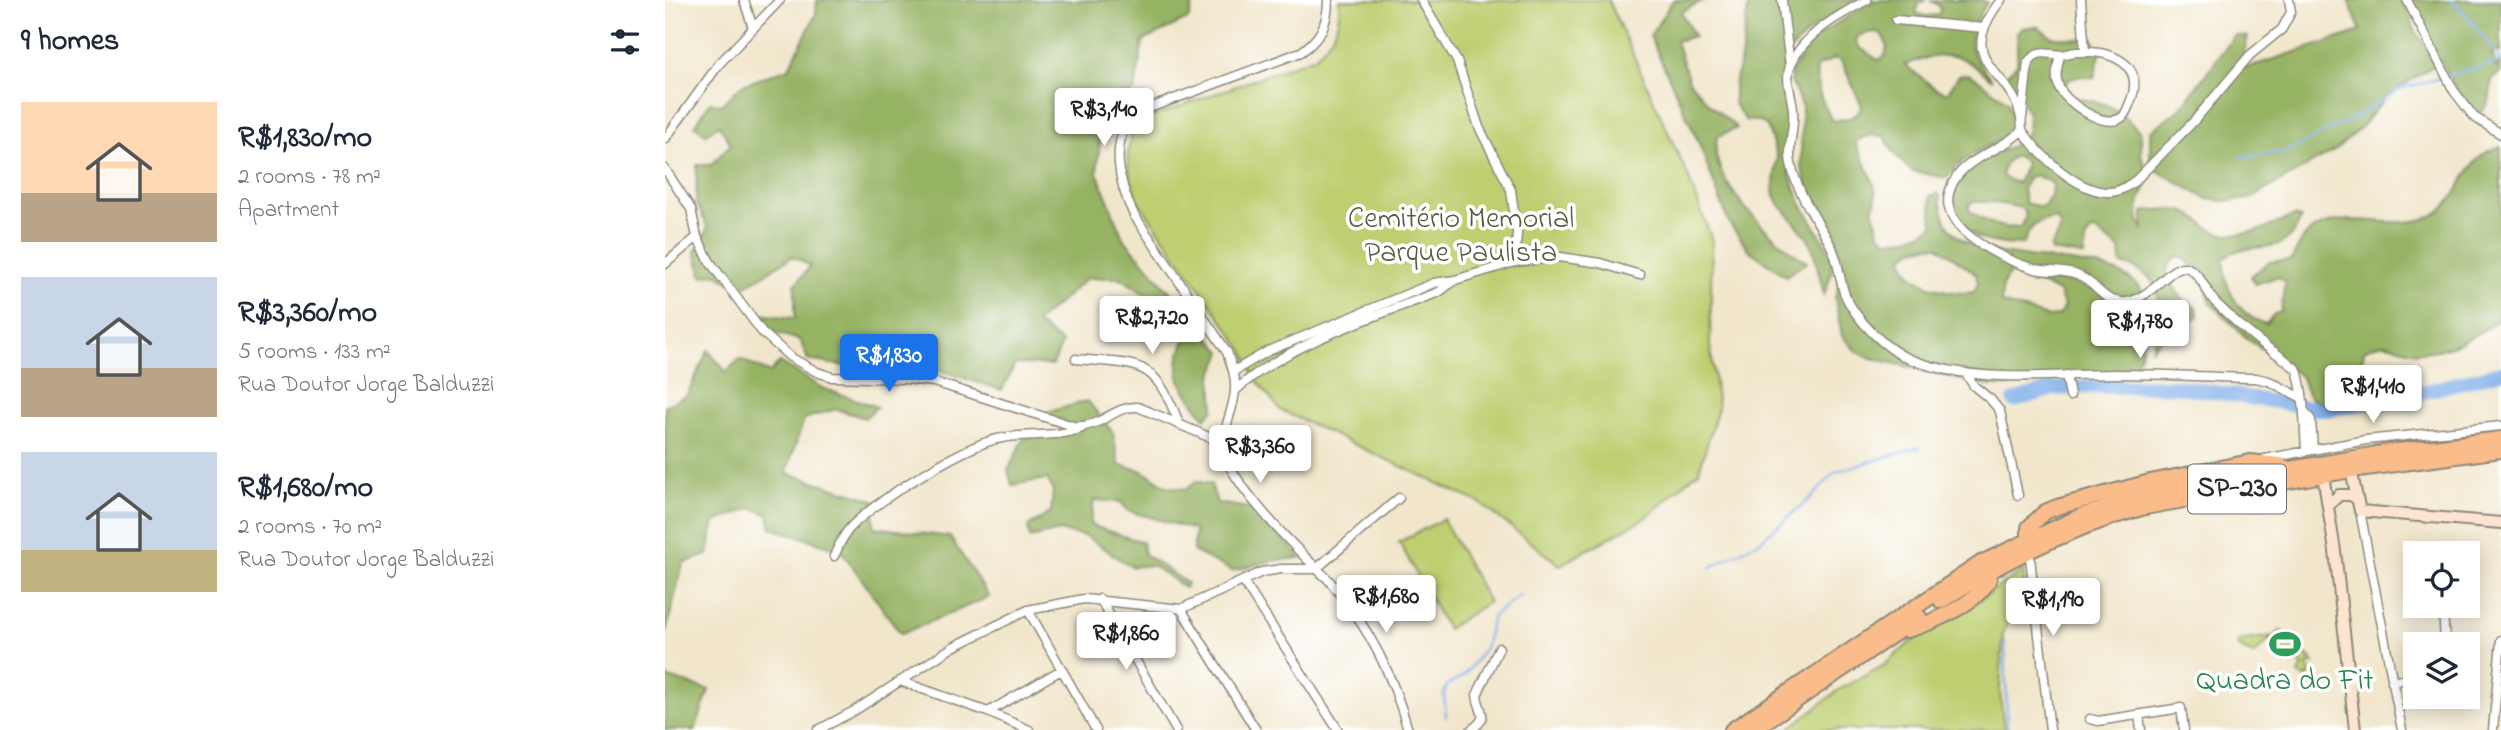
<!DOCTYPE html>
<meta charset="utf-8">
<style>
:root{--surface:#fff;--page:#f2f2f3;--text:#1f2937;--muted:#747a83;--accent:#1a73e8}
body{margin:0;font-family:"Indie Flower",sans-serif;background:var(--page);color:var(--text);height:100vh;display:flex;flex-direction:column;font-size:26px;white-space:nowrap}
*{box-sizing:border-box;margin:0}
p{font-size:23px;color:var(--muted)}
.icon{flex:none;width:38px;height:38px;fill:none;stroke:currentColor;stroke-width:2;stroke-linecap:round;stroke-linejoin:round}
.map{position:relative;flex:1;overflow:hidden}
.panel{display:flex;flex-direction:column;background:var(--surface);width:665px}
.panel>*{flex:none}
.buttons{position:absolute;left:1738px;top:541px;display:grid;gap:14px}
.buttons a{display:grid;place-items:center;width:77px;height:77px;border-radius:0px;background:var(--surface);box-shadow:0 4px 18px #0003;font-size:35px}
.price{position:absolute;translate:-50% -60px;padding:0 16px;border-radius:7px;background:#fff;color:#222;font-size:23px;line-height:46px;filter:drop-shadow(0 2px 4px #0008)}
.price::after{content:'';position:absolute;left:50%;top:42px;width:21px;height:16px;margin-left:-10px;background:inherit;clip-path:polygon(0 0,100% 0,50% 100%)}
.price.active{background:var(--accent);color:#fff}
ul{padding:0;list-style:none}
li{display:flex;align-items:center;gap:21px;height:175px;padding:0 21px}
li span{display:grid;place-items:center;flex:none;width:196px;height:140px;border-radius:0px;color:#555}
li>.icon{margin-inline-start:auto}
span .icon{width:84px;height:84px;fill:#fffc;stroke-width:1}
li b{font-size:30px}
h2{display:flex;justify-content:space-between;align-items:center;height:84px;padding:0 21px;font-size:30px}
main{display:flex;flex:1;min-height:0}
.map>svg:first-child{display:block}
</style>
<main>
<section class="panel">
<h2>9 homes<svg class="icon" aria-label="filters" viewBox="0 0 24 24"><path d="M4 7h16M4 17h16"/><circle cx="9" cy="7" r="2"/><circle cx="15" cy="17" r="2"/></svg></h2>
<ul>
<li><span style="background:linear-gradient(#ffd9b3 65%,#b9a48a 0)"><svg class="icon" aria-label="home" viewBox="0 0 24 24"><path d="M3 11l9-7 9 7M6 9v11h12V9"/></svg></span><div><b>R$1,830/mo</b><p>2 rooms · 78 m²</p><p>Apartment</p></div></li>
<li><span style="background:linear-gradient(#c9d6e8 65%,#b9a48a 0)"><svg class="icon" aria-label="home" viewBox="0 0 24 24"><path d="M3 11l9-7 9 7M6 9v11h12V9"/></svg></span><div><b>R$3,360/mo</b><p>5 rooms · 133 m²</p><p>Rua Doutor Jorge Balduzzi</p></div></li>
<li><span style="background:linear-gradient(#c9d6e8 70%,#c2b280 0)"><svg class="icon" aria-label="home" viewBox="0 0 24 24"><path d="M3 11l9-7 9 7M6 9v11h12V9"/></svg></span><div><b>R$1,680/mo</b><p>2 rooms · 70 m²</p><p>Rua Doutor Jorge Balduzzi</p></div></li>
</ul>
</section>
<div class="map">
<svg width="1836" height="730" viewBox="0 0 1836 730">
<rect width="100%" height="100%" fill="#fff"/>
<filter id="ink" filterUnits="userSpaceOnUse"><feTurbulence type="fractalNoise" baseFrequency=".0143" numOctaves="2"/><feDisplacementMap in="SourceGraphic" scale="14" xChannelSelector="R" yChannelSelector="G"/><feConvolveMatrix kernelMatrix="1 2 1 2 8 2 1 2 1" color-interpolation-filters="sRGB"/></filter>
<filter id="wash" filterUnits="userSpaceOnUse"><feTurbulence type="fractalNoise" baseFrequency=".00686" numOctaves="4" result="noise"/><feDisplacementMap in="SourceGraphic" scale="28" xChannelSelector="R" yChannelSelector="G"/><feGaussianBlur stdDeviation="1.57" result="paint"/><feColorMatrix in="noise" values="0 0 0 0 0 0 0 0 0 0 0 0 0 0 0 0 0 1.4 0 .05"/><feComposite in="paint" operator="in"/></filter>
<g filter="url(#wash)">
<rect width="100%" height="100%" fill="#f1e6cb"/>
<path fill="#bdcf71" stroke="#747d4e" stroke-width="2" d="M 674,0 L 943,0 L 1023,176 L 1047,240 L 1045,343 L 1053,408 L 1034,471 L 980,518 L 895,565 L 815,503 L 615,410 L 590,378 L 579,351 L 473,201 C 462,174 456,145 476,121 L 650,57 C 666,40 677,25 674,0 Z
M 778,519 L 824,602 L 782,629 L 734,542 Z
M 1358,570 L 1360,586 L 1338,634 L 1335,692 L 1339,730 L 1122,730 L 1175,689 L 1218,666 L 1249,639 L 1287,619 Z
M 1614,631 L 1631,636 L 1637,650 L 1649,663 L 1643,665 L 1645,674 L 1644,677 L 1640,678 L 1633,674 L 1638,667 L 1635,663 L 1606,644 L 1606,638 L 1589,655 L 1574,647 L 1573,641 L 1609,636 Z"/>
<path fill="#96b263" stroke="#606e47" stroke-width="2" fill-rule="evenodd" d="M 152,0 L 529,0 L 524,18 L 478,41 L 470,90 L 437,115 L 432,172 L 458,238 L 557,352 L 547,377 L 549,409 L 540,418 C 517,387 502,375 522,336 L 497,306 L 456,278 L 422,278 L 371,323 L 397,343 L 388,365 L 350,364 L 337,390 L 250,363 L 243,347 L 213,344 L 186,367 L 143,360 L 135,340 L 104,331 L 91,314 L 130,318 L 130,285 L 145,266 L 128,256 L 81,286 L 65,282 L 51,274 L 37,276 L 30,252 L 43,228 L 31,202 L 32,165 L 46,165 L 66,144 L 54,125 L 41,134 L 30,126 L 45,102 L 56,105 L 77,85 L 124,68 L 151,14 Z
M 1008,0 L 1039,0 L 1016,12 L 1029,36 L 1011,41 L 1024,81 L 1043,103 L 1072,128 L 1053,136 C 1037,176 1111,244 1142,262 L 1121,276 L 1085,251 L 1064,223 L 1033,141 L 985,36 Z
M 1084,0 L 1192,0 L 1160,20 L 1142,34 L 1125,51 L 1118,66 L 1123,122 L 1124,172 L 1136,203 L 1167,255 L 1166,275 L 1159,295 L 1149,253 L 1142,237 L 1115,205 L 1108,192 L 1112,157 L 1102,126 L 1094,121 L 1081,121 L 1069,104 L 1069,84 L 1076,59 Z
M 1210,0 L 1261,0 L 1254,3 L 1251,13 L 1261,16 L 1273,15 L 1276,9 L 1272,4 L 1264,0 L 1315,0 L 1322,2 C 1313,17 1301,39 1310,56 C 1315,64 1322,72 1327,80 C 1318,73 1310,65 1300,60 C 1284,51 1256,58 1240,65 L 1271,89 L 1282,93 L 1294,75 L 1303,74 L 1311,78 L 1343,102 L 1350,128 C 1343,141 1324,144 1312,152 C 1300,159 1290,168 1281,178 L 1246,171 L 1229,153 L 1219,136 L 1205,135 L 1190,141 C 1196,159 1220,192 1207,208 L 1215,234 L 1221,240 C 1238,240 1256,236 1268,225 L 1265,196 L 1274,193 C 1276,206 1279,223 1289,233 C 1330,273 1460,244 1481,298 C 1485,308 1482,320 1480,330 C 1477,345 1476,357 1468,371 L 1389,378 L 1346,386 L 1324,386 L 1202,357 L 1190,350 L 1177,336 L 1170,299 L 1179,266 L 1171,238 L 1150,207 L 1136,167 L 1137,107 L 1126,81 L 1126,73 L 1144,43 L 1169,25 ZM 1205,32 L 1215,33 C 1222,41 1223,47 1220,56 L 1213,60 L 1194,47 L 1191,41 L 1193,36 ZM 1171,58 L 1177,62 L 1197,106 C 1191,119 1181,119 1167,121 C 1158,103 1149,87 1152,66 ZM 1261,246 L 1273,246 L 1311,274 L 1313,283 L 1309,292 C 1286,296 1241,285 1238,257 L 1248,249 ZM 1347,272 L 1394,292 L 1399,306 L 1394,316 L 1383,317 L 1336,303 C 1337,292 1337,278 1347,272 Z
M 1683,0 L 1738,0 L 1750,30 L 1771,64 L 1721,97 L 1695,128 L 1671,150 L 1584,199 L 1559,201 L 1542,199 L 1493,171 L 1485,163 L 1485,131 L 1514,110 L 1570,35 L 1583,37 C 1580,47 1577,57 1581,68 L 1696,31 Z
M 1746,0 L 1836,0 L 1836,54 L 1835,51 L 1827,52 L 1831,68 L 1836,62 L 1836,72 L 1827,79 L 1824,102 L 1817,112 L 1812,112 C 1788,95 1761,28 1746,0 Z
M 1372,26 L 1387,37 L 1418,39 L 1425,36 L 1436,50 L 1429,78 C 1417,76 1407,73 1400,85 C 1407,103 1424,98 1439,104 C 1453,109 1466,123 1476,133 L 1476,155 L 1485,178 C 1477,193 1467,213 1478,229 L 1478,212 C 1497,209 1516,206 1531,218 C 1538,224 1545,231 1554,233 C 1580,238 1606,227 1629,216 L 1636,218 C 1621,263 1583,237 1559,258 C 1558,287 1573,316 1601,324 L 1609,314 L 1616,312 L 1620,281 L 1612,277 L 1590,284 L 1586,276 L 1604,262 L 1626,260 C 1631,252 1636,239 1643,233 C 1681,204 1728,235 1769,215 C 1798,200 1800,152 1836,147 L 1836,318 C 1813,335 1786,351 1756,352 C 1733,352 1722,334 1699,351 L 1691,393 L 1681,402 L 1653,402 L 1645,398 L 1635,376 L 1611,357 L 1585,341 L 1546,304 L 1538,278 L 1518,257 L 1512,257 L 1504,265 L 1501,275 L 1517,299 L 1532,308 L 1533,316 L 1525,322 L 1506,330 L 1487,348 C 1496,312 1505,274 1456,264 L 1455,249 L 1430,231 L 1425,232 L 1420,240 L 1419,256 L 1386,251 L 1385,248 L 1394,232 L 1395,225 L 1392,219 C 1375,219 1363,226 1359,243 C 1352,246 1345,245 1338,244 C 1329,242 1320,241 1312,237 C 1291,226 1281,196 1297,178 C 1301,172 1307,166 1313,163 C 1325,155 1357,146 1362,132 C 1369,111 1353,95 1340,81 L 1341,75 L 1352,65 L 1352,33 L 1358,28 ZM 1351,156 L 1359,160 L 1361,164 L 1353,183 L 1341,179 L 1337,175 C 1338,166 1341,159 1351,156 ZM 1370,175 L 1387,183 C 1387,193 1386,201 1376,207 L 1360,203 L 1358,187 L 1364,177 ZM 1308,202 L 1326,202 L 1357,208 L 1361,215 L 1357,226 C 1340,232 1318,221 1304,210 L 1304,204 Z
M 43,350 L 61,372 L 75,359 L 105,373 L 115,362 L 157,388 L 212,407 L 200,418 L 171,409 L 139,419 L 121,473 L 209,500 L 209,527 L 285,537 L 324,597 L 236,634 L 175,549 L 106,528 L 103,514 L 87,508 L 49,522 L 43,555 L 18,563 L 0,636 L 0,406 L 22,395 Z
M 423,401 L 448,433 L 454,465 L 478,471 L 501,486 L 521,489 L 531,481 L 546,484 L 552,503 L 590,509 L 636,558 L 606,561 L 567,571 L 528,551 L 530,530 L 463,511 L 456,502 L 429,500 L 425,525 L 477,542 L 479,554 L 522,583 L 520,588 L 487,565 L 467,567 L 420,536 L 394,531 L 365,538 L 363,527 L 386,512 L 388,489 L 382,479 L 347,485 L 343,470 L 359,438 L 396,436 L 398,421 L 375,414 Z
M 0,677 L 44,690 L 30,730 L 0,730 Z"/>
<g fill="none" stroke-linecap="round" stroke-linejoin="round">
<path stroke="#7eaee9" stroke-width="2.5" d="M 1786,0 L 1801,15 L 1836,60
M 1575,157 L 1621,152 L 1695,115 L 1732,90 L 1836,61
M 1046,567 L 1095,541 L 1148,496 L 1170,472 L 1255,447
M 1340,641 L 1342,730
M 781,717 L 779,694 L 782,685 L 797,677 L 803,671 L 820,648 L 828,616 L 855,595"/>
<path stroke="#7eaee9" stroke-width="14" d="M 1349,401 L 1387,389 L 1423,387 L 1511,386 L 1659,410 L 1754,393 L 1836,372"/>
</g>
</g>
<g filter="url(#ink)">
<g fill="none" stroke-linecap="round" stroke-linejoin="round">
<defs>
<path id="street" d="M 79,0 L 88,28
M 663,0 C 663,24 655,39 636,52 L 471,113 C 443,139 454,185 469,215 L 562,352 C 566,364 571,376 570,389 C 570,412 550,439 562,462 C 583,500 621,538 652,569 C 657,574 663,578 667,584 C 705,629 727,673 743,730
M 756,0 L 792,61 L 814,127 L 846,190 L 852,233 L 850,262
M 1117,0 L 1125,66
M 1202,0 C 1174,15 1139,34 1126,64 C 1119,79 1127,95 1128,110 C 1130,128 1122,146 1126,163 C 1131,192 1152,219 1165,244 C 1174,259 1174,279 1180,295 C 1191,320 1222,351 1247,360 C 1314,385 1384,374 1453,374 C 1499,374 1545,377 1591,378 L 1604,381 L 1637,398
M 1336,0 C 1282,70 1357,68 1357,130 C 1336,153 1296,156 1285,190 C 1271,230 1341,261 1370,269 C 1384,272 1400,270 1412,275 C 1432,282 1438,305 1462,302 C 1485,299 1506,265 1519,267 C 1534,269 1541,292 1550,302 C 1564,316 1579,329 1594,341 C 1607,351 1621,359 1632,370 C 1640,397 1639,424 1641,451
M 1416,0 L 1420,52
M 1742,0 L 1789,91 L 1809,117 L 1836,134
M 1231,20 L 1319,28
M 1357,118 L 1363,62 C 1374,49 1381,54 1396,55 C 1401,55 1406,52 1411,52 C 1446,50 1483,63 1464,105 C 1462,109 1460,116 1456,118 C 1438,129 1400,102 1394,87 C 1389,77 1393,65 1395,55
M 1357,130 C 1373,154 1413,193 1445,192 C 1455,192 1462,186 1470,181 L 1529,121 L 1585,55 L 1617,29 L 1626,12 L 1624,0
M 0,139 L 54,64 L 115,0
M 0,169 L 26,209 L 32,237 L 45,262 L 97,332 L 125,357 L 152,372 L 167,377 L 241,379 L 269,382 L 408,426 C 437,429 447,406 473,407 L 558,443
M 0,264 L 32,237
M 411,359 C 475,365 488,357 514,423
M 569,371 L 603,351 L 769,283 L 790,280 L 850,262 L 895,257 L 935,263 L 975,275
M 1301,374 L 1309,386 L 1326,400 L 1335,411 L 1353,495
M 1401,375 L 1405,396
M 571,390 C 621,344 709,317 774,292 L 790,280
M 1640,412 L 1646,420 L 1648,450
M 1600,459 L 1701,440 L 1836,426
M 1695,511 L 1737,730
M 1364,549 L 1385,730
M 169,556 C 174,546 178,535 185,528 C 208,502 303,443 337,438 C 364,433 391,438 417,428
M 651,569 L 734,498
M 578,581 L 673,730
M 435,599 L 511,730
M 1778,606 L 1780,644
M 516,609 L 591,730
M 363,610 L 431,730
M 235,681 L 323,712 L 364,730
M 1727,682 L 1750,677
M 323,712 L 396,670
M 1474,715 L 1476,730
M 1425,719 L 1433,721 L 1516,708 L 1519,730
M 153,730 L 189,711 L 288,647 L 363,610 L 419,599 L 516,609 L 597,572 L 616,569 L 651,569
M 806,730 C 826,716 814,713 812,695 L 834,648
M 1828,730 L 1836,640"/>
<path id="secondary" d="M 1686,470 L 1695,511 L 1836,523
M 1658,475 L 1670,551 L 1690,730
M 1663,506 L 1674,495 L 1686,495 L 1692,499"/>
<path id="highway" d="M 1364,547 L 1364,527 L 1380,512 L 1392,507 L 1485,482 L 1585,462 L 1615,465
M 1276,601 C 1340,559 1406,527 1480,507 L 1686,470 L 1836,450
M 1242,630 C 1265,624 1315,602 1324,579 L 1318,567
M 1067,730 L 1316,563 L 1416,516 L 1502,490 L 1724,452 L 1836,439
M 1088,730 L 1254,617"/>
</defs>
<use href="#street" stroke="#8e887b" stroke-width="11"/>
<use href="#secondary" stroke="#8e887b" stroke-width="14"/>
<use href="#highway" stroke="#8e887b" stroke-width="18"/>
<use href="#street" stroke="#fff" stroke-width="8"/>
<use href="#secondary" stroke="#fde4d0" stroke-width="10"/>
<use href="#highway" stroke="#f9bc8a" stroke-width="14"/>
</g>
</g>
<defs>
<symbol id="stadium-bare" viewBox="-9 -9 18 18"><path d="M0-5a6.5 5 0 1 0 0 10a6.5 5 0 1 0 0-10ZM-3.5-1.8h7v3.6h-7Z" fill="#2e9e5b" stroke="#fff" stroke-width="2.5" paint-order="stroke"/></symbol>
</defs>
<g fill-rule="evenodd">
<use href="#stadium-bare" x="1598" y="622" width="44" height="44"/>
</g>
<g text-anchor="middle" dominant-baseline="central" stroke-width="7" stroke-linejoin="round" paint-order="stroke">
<rect fill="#fff" stroke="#6b6b6b" stroke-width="2" x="1523" y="464.5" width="98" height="49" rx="5"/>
<g font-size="28" font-weight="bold" fill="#2b2b2b">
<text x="1572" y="489">SP-230</text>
</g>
<g font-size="30" fill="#575c40" stroke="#fff">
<text x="796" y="220">Cemitério Memorial<tspan x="796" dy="34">Parque Paulista</tspan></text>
</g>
<g font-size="30" fill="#27864d" stroke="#fff">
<text x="1620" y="682">Quadra do Fit</text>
</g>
</g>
</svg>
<div class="buttons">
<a><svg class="icon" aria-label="locate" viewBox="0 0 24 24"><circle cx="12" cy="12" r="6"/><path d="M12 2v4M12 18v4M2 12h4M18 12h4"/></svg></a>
<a><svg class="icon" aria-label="layers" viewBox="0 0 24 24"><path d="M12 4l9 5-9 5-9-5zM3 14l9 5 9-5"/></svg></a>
</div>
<b class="price" style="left:439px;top:148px">R$3,140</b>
<b class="price" style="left:487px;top:356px">R$2,720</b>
<b class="price" style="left:1475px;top:360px">R$1,780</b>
<b class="price active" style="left:224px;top:394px">R$1,830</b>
<b class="price" style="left:1708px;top:425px">R$1,410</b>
<b class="price" style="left:595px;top:485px">R$3,360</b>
<b class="price" style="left:721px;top:635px">R$1,680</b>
<b class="price" style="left:1388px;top:638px">R$1,190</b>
<b class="price" style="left:461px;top:672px">R$1,860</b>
</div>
</main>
